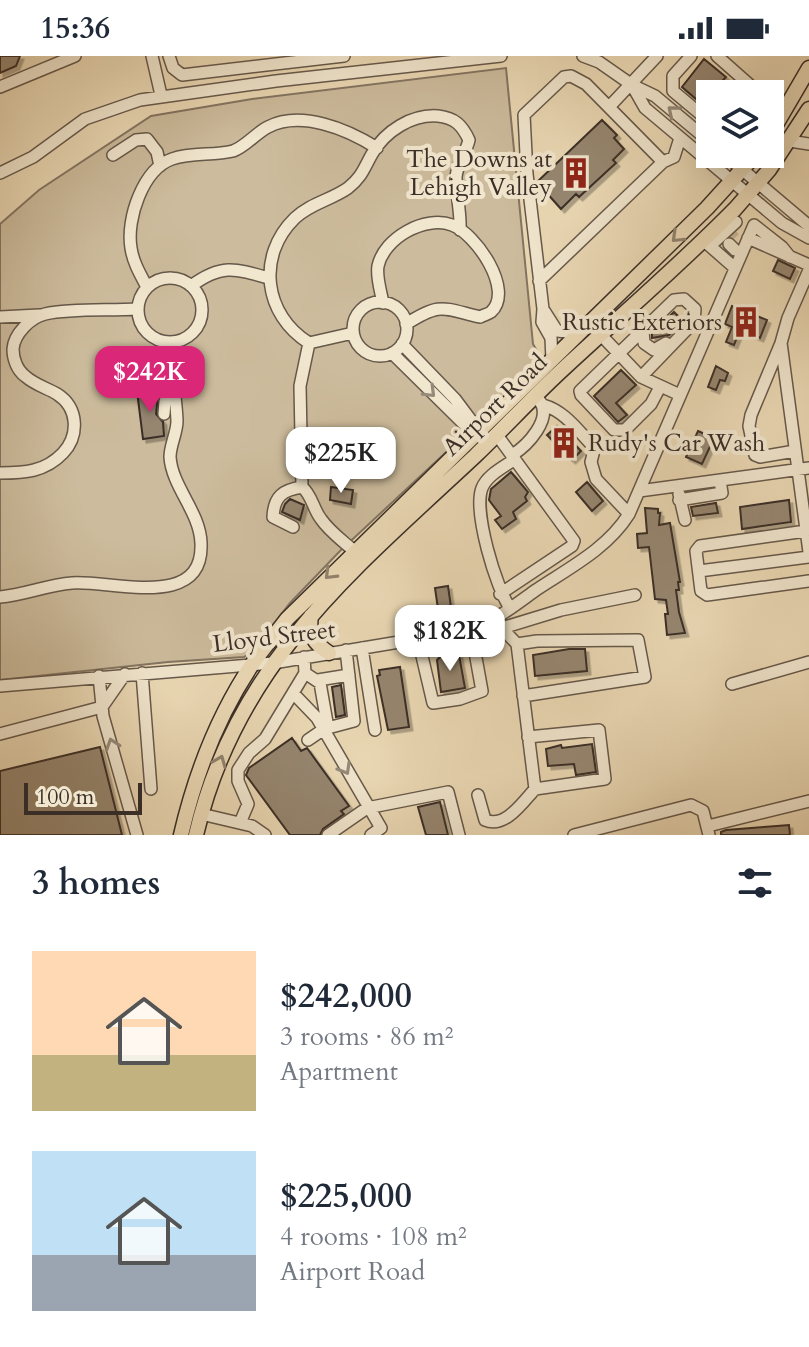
<!DOCTYPE html>
<meta charset="utf-8">
<style>
:root{--surface:#fff;--page:#f2f2f3;--text:#1f2937;--muted:#747a83;--accent:#db2777}
body{margin:0;font-family:Cardo,serif;background:var(--page);color:var(--text);height:100vh;display:flex;flex-direction:column;font-size:30px;white-space:nowrap}
*{box-sizing:border-box;margin:0}
p{font-size:26px;color:var(--muted)}
.icon{flex:none;width:44px;height:44px;fill:none;stroke:currentColor;stroke-width:2;stroke-linecap:round;stroke-linejoin:round}
.map{position:relative;height:779px;overflow:hidden}
.panel{display:flex;flex-direction:column;background:var(--surface);flex:1}
.panel>*{flex:none}
.controls{position:absolute;left:696px;top:24px;display:grid;gap:16px}
.controls a{display:grid;place-items:center;width:88px;height:88px;border-radius:0px;background:var(--surface);box-shadow:0 8px 32px #0002;font-size:40px}
.scale{position:absolute;left:24px;bottom:20px;width:118px;box-sizing:border-box;padding-left:8px;border:4px solid #3a2e27;border-top:0;font-size:22px;line-height:28px;white-space:nowrap;color:#3a2e27;-webkit-text-stroke:6px #f1e6ce;paint-order:stroke}
.price{position:absolute;translate:-50% -68px;padding:0 18px;border-radius:16px;background:#fff;color:#222;font-size:26px;line-height:52px;filter:drop-shadow(0 2px 4px #0008)}
.price::after{content:'';position:absolute;left:50%;top:48px;width:24px;height:18px;margin-left:-12px;background:inherit;clip-path:polygon(0 0,100% 0,50% 100%)}
.price.on{background:var(--accent);color:#fff}
ul{padding:0;list-style:none}
li{display:flex;align-items:center;gap:24px;height:200px;padding:0 32px}
li span{display:grid;place-items:center;flex:none;width:224px;height:160px;border-radius:0px;color:#555}
li>.icon{margin-inline-start:auto}
span .icon{width:96px;height:96px;fill:#fffc;stroke-width:1}
li b{font-size:34px}
h2{display:flex;justify-content:space-between;align-items:center;height:96px;padding:0 32px;font-size:34px}
.status{display:flex;justify-content:space-between;align-items:center;height:56px;padding:0 40px;background:var(--surface);direction:ltr}
.status svg{height:22px;fill:currentColor}
.map>svg:first-child{display:block}
</style>
<div class="status"><b>15:36</b><svg viewBox="0 0 49 12"><path d="M0 12V9h3v3zM5 12V6h3v6zM10 12V3h3v9zM15 12V0h3v12zM26 1h20v11H26zM47 4h2v5h-2z"/></svg></div>
<div class="map">
<svg width="809" height="779" viewBox="0 0 809 779">
<defs>
<filter id="shadow"><feDropShadow dx="3.5" dy="3.5" stdDeviation="0" flood-color="#0004"/></filter>
</defs>
<rect width="100%" height="100%" fill="#ead8b4"/>
<filter id="stains"><feTurbulence type="fractalNoise" baseFrequency=".0025" numOctaves="4"/><feColorMatrix values="0 0 0 0 .2 0 0 0 0 .09 0 0 0 0 .02 0 0 0 .5 -.17"/></filter>
<radialGradient id="worn" r=".72"><stop offset=".6" stop-color="#630" stop-opacity="0"/><stop offset="1" stop-color="#630" stop-opacity=".3"/></radialGradient>
<path fill="#ccbb9c" stroke="#837462" stroke-width="2" d="M 506,12 L 533,288 L 542,303 L 487,358 L 340,495 L 290,547 L 252,596 L 244,601 L 168,606 L 0,624 L 0,168 L 39,134 L 151,60 L 252,43 Z"/>
<path fill="#968670" stroke="#3a2e27" stroke-width="2" filter="url(#shadow)" d="M 0,0 L 20,0 L 16,10 L 0,17 Z
M 704,3 L 726,21 L 710,38 L 703,49 L 682,31 Z
M 602,64 L 617,79 L 614,82 L 624,93 L 613,104 L 616,107 L 579,141 L 576,138 L 561,153 L 537,126 Z
M 778,204 L 795,212 L 790,223 L 773,215 Z
M 732,250 L 767,264 L 760,282 L 740,274 L 734,289 L 726,286 L 732,271 L 725,268 Z
M 674,256 L 683,265 L 669,279 L 652,282 L 652,277 Z
M 716,310 L 728,317 L 725,325 L 720,324 L 716,334 L 708,331 Z
M 621,314 L 636,329 L 616,347 L 627,359 L 618,366 L 594,340 Z
M 156,332 L 158,340 L 156,358 L 163,366 L 164,380 L 143,383 L 137,335 Z
M 557,370 L 581,395 L 572,404 L 547,379 Z
M 698,375 L 714,382 L 702,408 L 686,401 Z
M 511,416 L 528,436 L 525,441 L 527,445 L 513,456 L 516,463 L 502,473 L 495,464 L 501,460 L 489,444 L 491,433 Z
M 587,426 L 603,445 L 592,455 L 576,436 Z
M 331,431 L 353,434 L 351,448 L 330,444 Z
M 290,443 L 304,449 L 300,464 L 282,456 L 285,448 Z
M 789,444 L 791,466 L 742,473 L 740,451 Z
M 716,447 L 718,457 L 693,460 L 691,451 Z
M 645,452 L 658,453 L 658,457 L 660,457 L 659,469 L 670,467 L 680,526 L 678,526 L 679,534 L 676,534 L 679,556 L 685,577 L 667,579 L 665,558 L 668,558 L 666,544 L 655,543 L 649,491 L 638,492 L 637,478 L 647,477 Z
M 448,530 L 451,551 L 438,553 L 435,532 Z
M 569,593 L 585,593 L 587,615 L 535,620 L 533,599 Z
M 459,599 L 465,632 L 441,636 L 437,604 L 440,601 Z
M 400,611 L 409,671 L 388,674 L 377,620 L 380,619 L 379,614 Z
M 341,629 L 345,659 L 336,661 L 332,631 Z
M 292,682 L 301,695 L 307,692 L 349,750 L 341,755 L 344,758 L 323,773 L 320,779 L 290,779 L 246,719 L 249,712 Z
M 592,688 L 596,716 L 576,719 L 574,708 L 548,710 L 546,693 L 561,689 L 562,692 Z
M 100,691 L 122,779 L 0,779 L 0,715 Z
M 440,746 L 448,779 L 426,779 L 418,751 Z
M 789,769 L 790,779 L 721,779 L 721,776 L 726,774 Z"/>
<g fill="none" stroke-linecap="round" stroke-linejoin="round">
<path stroke="#c7b698" stroke-width="11" stroke-dasharray="11 5.5" stroke-linecap="butt" d="M 729,176 L 735,182"/>
<defs>
<path id="minor" d="M 152,0 L 161,39
M 169,0 L 173,12 L 182,19 L 344,0
M 583,0 L 599,6 L 632,29 L 655,40 L 710,86
M 691,0 L 673,20 L 673,35 L 710,66
M 717,0 L 760,38
M 632,29 L 645,52 L 782,167 L 809,182
M 0,31 L 75,0
M 609,51 L 657,0
M 790,85 L 809,88
M 724,98 L 809,170
M 113,99 L 136,84 L 147,83 L 157,96 L 160,110
M 0,117 L 33,101 L 85,63 L 140,44 L 276,25 L 501,0
M 748,182 L 809,209
M 703,184 L 735,212
M 729,188 L 735,194
M 710,190 L 736,166
M 809,214 L 788,262 L 781,287 L 809,496
M138 254a32 32 0 1 1 64 0a32 32 0 1 1-64 0Z
M 539,225 L 663,106 L 674,101 L 680,82
M 191,230 C 221,208 234,212 268,222
M 147,231 C 140,218 133,206 131,192 C 126,163 143,113 172,103 C 192,96 213,100 233,95 C 245,91 256,77 268,71 C 301,54 347,73 377,92
M353 273a27 27 0 1 1 54 0a27 27 0 1 1-54 0Z
M 383,247 C 381,236 376,221 378,210 C 384,182 425,159 452,169 C 475,177 515,234 491,256 C 488,258 484,259 480,261 C 442,252 441,246 406,268
M 543,253 L 527,118 L 524,59 L 564,21 L 571,20 L 586,28 L 663,106
M 0,261 L 39,259
M 643,274 L 644,287 L 654,294 L 666,287
M 353,277 L 309,287 C 264,259 256,200 295,162 C 311,147 331,144 348,132 C 362,121 364,112 372,98 C 385,75 412,58 438,60 C 455,62 462,69 469,84 C 466,97 457,108 456,121 C 456,139 461,156 460,174
M 601,279 L 641,321 L 680,339
M 309,287 L 300,330 L 302,431 C 312,439 313,453 321,463 C 329,475 343,485 354,495
M 781,287 L 751,359 L 749,370 L 755,399 L 760,401 L 795,395
M 402,288 L 455,343 L 470,363
M 392,297 L 467,371 L 472,371 L 479,377
M 552,304 L 551,282 L 542,266 L 543,253 L 557,275 L 578,277
M 641,321 L 694,266 L 695,253 L 684,243 L 674,244 L 580,335 L 581,339 L 614,374 L 625,374 L 651,348 L 660,331
M 543,349 C 564,355 576,372 591,388 L 594,394 L 591,406 L 596,423 L 629,458
M 164,358 L 165,345 L 174,339
M 497,379 L 574,485 L 572,490 L 500,538
M 512,399 C 527,390 554,362 539,344
M 0,417 C 24,417 45,416 63,397 C 79,380 79,352 57,338 C 47,332 35,329 25,320 C 17,314 13,303 13,293 C 14,278 31,261 45,258 C 74,252 108,255 138,253
M 639,435 L 809,412
M 679,438 L 685,464
M 679,444 L 722,437 L 720,424
M 293,471 L 273,461 C 274,440 283,434 302,431
M 806,475 L 700,490 L 696,495 L 701,535 L 707,539 L 809,525
M 699,515 L 809,501
M 0,541 C 24,539 47,529 72,527 C 113,524 204,555 201,487 C 200,456 172,431 170,401 C 170,389 177,377 177,365 C 176,339 171,312 168,286
M 510,552 C 496,532 473,455 482,432 C 487,419 504,411 515,403
M 493,563 L 517,588 L 535,733 L 605,723 L 599,674 L 528,681
M 502,572 L 561,554 L 635,539
M 418,583 L 433,647 L 460,643 L 482,635 L 471,574
M 517,588 L 537,585 L 638,584 L 645,621 L 523,640
M 362,592 L 375,674
M 142,617 L 151,733
M 305,617 L 320,627 L 328,672
M 99,620 L 103,660 L 137,779
M 318,624 L 349,619
M 732,628 L 809,606
M 0,630 L 273,607 L 471,574 C 495,565 515,549 536,534 C 569,512 607,493 629,458 L 754,169 L 782,191 L 790,201
M 293,637 L 317,662 L 381,772 L 371,779
M 0,678 L 102,651 L 125,618
M 308,684 L 324,673 L 354,665 L 346,594
M 478,739 L 485,764 C 505,773 523,746 535,733
M 201,758 L 252,770 L 265,779
M 240,767 L 248,748 L 238,725 L 238,714 L 249,697 L 265,683 L 305,617 L 304,601
M 708,770 L 809,745
M 328,779 L 367,752 L 448,736 L 459,779
M 574,779 L 691,749 L 703,755 L 709,779"/>
<path id="major" d="M 770,79 L 809,12
M 311,560 C 308,579 314,587 329,597
M 181,779 C 195,719 218,659 253,607 C 263,592 276,578 287,563 L 707,152 L 756,98
M 196,779 C 236,607 353,514 475,400 C 504,372 532,342 561,315 C 619,261 679,210 735,153 L 769,114 L 809,53"/>
</defs>
<use href="#minor" stroke="#66584a" stroke-width="14"/>
<use href="#major" stroke="#3a2e27" stroke-width="17"/>
<use href="#minor" stroke="#f1e6ce" stroke-width="11"/>
<use href="#major" stroke="#ead8b4" stroke-width="14"/>
</g>
<defs><path id="oneway-chevron" d="M-2-3.5L2.5 0L-2 3.5" fill="none" stroke-width="1.6" stroke-linecap="round" stroke-linejoin="round" transform="scale(2)"/></defs>
<g stroke="#968a7a">
<use href="#oneway-chevron" transform="translate(673 55) rotate(-140)"/>
<use href="#oneway-chevron" transform="translate(430 336) rotate(45)"/>
<use href="#oneway-chevron" transform="translate(112 688) rotate(-108)"/>
<use href="#oneway-chevron" transform="translate(345 713) rotate(60)"/>
</g>
<g stroke="#92836e">
<use href="#oneway-chevron" transform="translate(677 181) rotate(136)"/>
<use href="#oneway-chevron" transform="translate(330 518) rotate(135)"/>
<use href="#oneway-chevron" transform="translate(220 705) rotate(-68)"/>
</g>
<defs>
<symbol id="building-bare" viewBox="-9 -9 18 18"><path d="M-4-6H4V6H1V3H-1V6H-4ZM-2.5-4.3h1.7v1.8h-1.7ZM.8-4.3h1.7v1.8H.8ZM-2.5-1h1.7V.8h-1.7ZM.8-1h1.7V.8H.8Z" fill="#8f2418" stroke="#f1e6ce" stroke-width="2.5" paint-order="stroke"/></symbol>
</defs>
<g fill-rule="evenodd">
<use href="#building-bare" x="554" y="95" width="44" height="44"/>
<use href="#building-bare" x="724" y="244" width="44" height="44"/>
<use href="#building-bare" x="542" y="365" width="44" height="44"/>
</g>
<g text-anchor="middle" dominant-baseline="central" stroke-width="8" stroke-linejoin="round" paint-order="stroke">
<g font-size="24" fill="#3a2e27" stroke="#f1e6ce" text-anchor="end">
<text x="552" y="103">The Downs at<tspan x="552" dy="28">Lehigh Valley</tspan></text>
<text x="722" y="266">Rustic Exteriors</text>
<text x="588" y="387" text-anchor="start">Rudy's Car Wash</text>
</g>
<g font-size="24" fill="#3a2e27" stroke="#f1e6ce">
<text transform="translate(495 349) rotate(-44)">Airport Road</text>
<text transform="translate(274 581) rotate(-7)">Lloyd Street</text>
</g>
</g>
<rect width="100%" height="100%" filter="url(#stains)"/>
<rect width="100%" height="100%" fill="url(#worn)"/>
</svg>
<div class="controls">
<a><svg class="icon" aria-label="layers" viewBox="0 0 24 24"><path d="M12 4l9 5-9 5-9-5zM3 14l9 5 9-5"/></svg></a>
</div>
<div class="scale">100 m</div>
<b class="price on" style="left:150px;top:358px">$242K</b>
<b class="price" style="left:341px;top:439px">$225K</b>
<b class="price" style="left:450px;top:617px">$182K</b>
</div>
<section class="panel">
<h2>3 homes<svg class="icon" aria-label="filters" viewBox="0 0 24 24"><path d="M4 7h16M4 17h16"/><circle cx="9" cy="7" r="2"/><circle cx="15" cy="17" r="2"/></svg></h2>
<ul>
<li><span style="background:linear-gradient(#ffd9b3 65%,#c2b280 0)"><svg class="icon" aria-label="home" viewBox="0 0 24 24"><path d="M3 11l9-7 9 7M6 9v11h12V9"/></svg></span><div><b>$242,000</b><p>3 rooms · 86 m²</p><p>Apartment</p></div></li>
<li><span style="background:linear-gradient(#bfe0f5 65%,#9aa5b1 0)"><svg class="icon" aria-label="home" viewBox="0 0 24 24"><path d="M3 11l9-7 9 7M6 9v11h12V9"/></svg></span><div><b>$225,000</b><p>4 rooms · 108 m²</p><p>Airport Road</p></div></li>
</ul>
</section>
